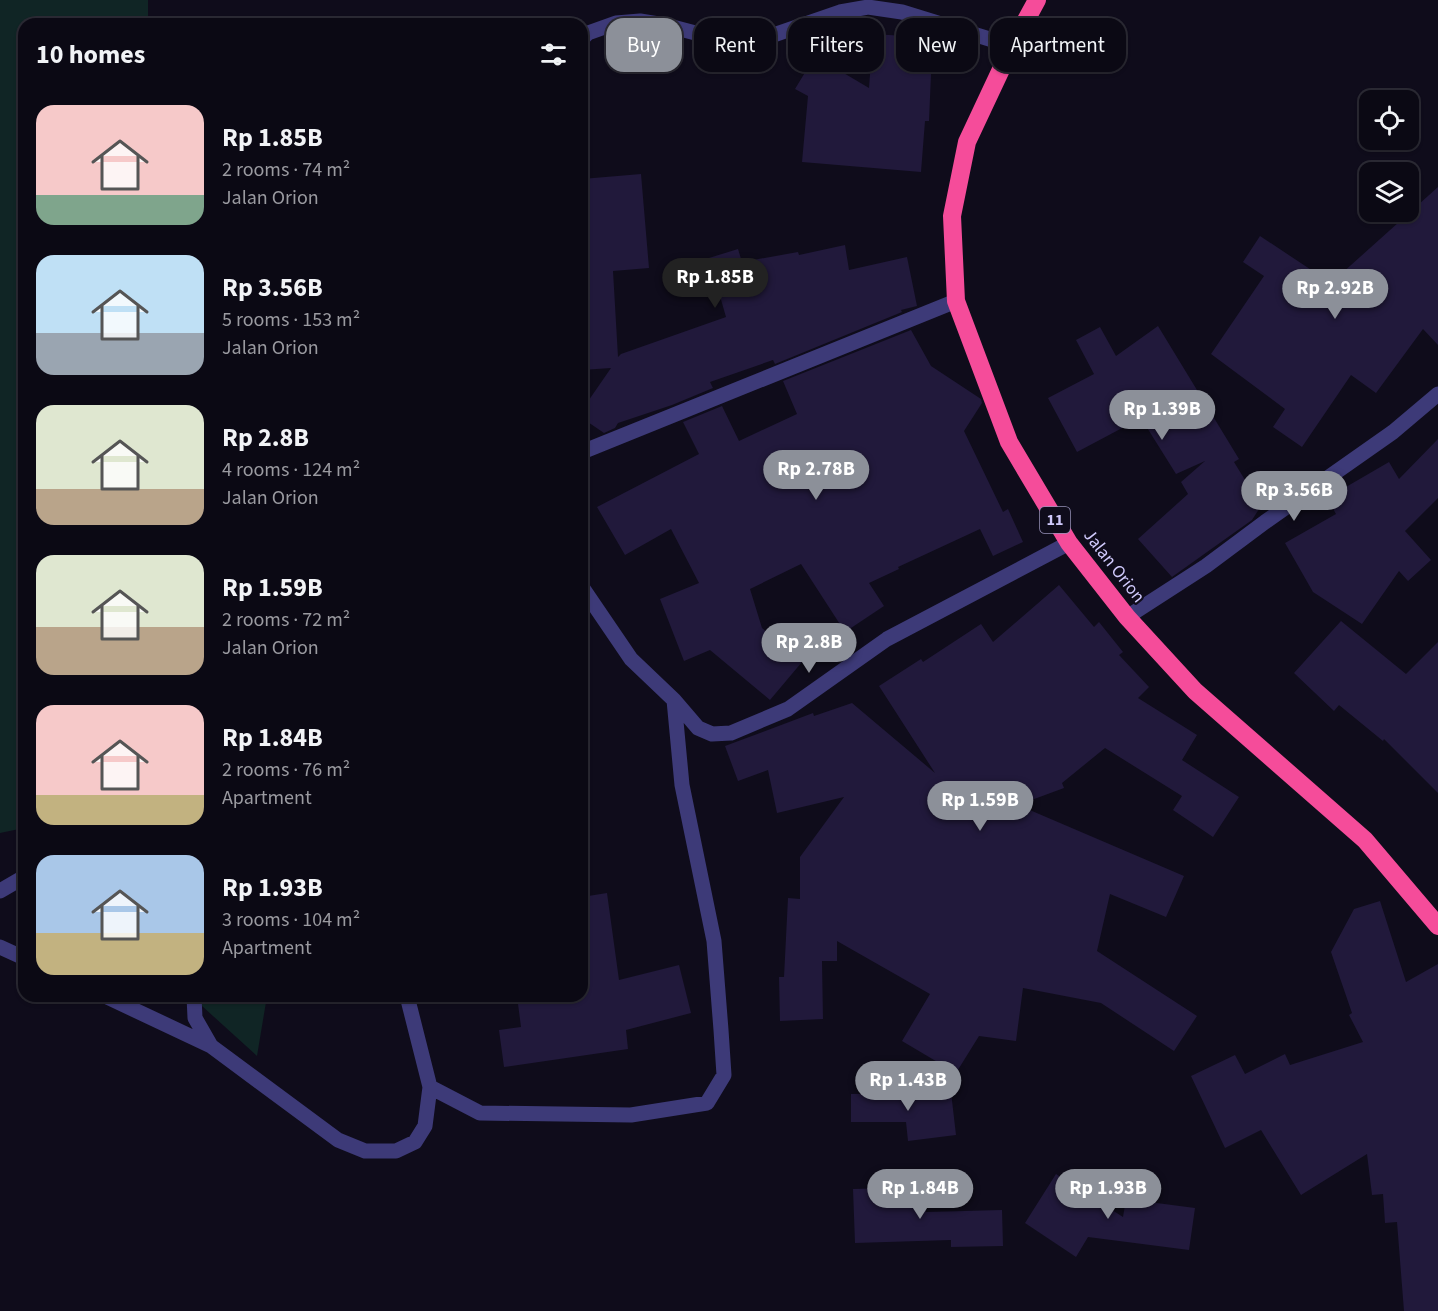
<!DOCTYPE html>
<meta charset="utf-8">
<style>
:root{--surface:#0b0914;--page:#14121d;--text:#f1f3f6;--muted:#9a9aa0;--line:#2b2a34;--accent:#8c9099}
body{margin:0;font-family:"Source Sans 3",sans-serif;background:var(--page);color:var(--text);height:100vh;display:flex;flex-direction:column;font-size:22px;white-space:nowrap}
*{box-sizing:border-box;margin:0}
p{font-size:20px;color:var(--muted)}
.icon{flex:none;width:33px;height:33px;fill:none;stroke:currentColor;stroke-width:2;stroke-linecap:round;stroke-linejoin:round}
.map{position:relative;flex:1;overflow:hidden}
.sheet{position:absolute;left:18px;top:18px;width:570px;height:984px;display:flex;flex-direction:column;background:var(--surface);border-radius:18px;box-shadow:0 2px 4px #0004,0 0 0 2px var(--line)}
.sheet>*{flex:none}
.guide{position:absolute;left:606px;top:18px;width:570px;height:54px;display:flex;gap:12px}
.buttons{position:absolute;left:1359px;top:90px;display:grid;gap:12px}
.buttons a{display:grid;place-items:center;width:60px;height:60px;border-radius:12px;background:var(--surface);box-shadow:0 2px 4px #0004,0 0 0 2px var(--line);font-size:30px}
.price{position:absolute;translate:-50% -51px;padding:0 14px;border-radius:21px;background:var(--accent);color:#fff;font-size:20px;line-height:39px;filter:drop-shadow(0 2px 3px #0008)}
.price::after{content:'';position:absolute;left:50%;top:36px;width:18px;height:14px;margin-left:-9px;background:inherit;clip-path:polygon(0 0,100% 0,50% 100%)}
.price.current{background:#222;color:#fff}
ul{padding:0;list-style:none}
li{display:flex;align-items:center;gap:18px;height:150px;padding:0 18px}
li span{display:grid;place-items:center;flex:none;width:168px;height:120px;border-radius:18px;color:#555}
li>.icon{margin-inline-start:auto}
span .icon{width:72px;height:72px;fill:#fffc;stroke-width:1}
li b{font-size:26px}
h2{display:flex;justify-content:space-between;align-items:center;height:72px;padding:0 18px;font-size:26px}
.pill{padding:0 21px;border-radius:18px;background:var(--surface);box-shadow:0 2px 4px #0004,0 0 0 2px var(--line);font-size:21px;line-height:54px}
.pill.current{background:var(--accent);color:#fff}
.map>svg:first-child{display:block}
</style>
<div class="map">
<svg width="1438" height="1311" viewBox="0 0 1438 1311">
<rect width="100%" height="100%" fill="#0f0c1b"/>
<path fill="#102525" d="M 0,0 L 148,0 L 148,24 L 24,24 L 24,828 L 0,833 Z
M 199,996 L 267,996 L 257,1056 L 202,1006 Z"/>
<path fill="#21193b" d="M 873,34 L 937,38 L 934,74 L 931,74 L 929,121 L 925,121 L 921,172 L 802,162 L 808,96 L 795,89 L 815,56 L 869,88 Z
M 641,174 L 649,268 L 613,271 L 618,357 L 621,354 L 726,317 L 709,258 L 738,249 L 742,262 L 798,252 L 799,255 L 845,245 L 849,270 L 907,257 L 917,306 L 901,310 L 902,312 L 775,364 L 773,360 L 710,382 L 713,388 L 672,405 L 618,423 L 615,428 L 604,433 L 582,418 L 582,410 L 611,368 L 582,370 L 582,179 Z
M 1438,187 L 1438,345 L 1423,329 L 1376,393 L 1351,375 L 1302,447 L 1273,427 L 1285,409 L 1211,354 L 1264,276 L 1243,262 L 1260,236 L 1331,283 Z
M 1158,326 L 1239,459 L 1234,462 L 1261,506 L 1252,520 L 1172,577 L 1138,539 L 1188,494 L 1181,482 L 1205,461 L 1176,474 L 1141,418 L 1077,452 L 1048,398 L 1094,374 L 1076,340 L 1100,327 L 1116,356 Z
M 911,330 L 931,366 L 981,399 L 982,403 L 964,431 L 1003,512 L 1008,509 L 1023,542 L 993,556 L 980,529 L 898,567 L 899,569 L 869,583 L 884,606 L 845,632 L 801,564 L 750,589 L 762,628 L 802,662 L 770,700 L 710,650 L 684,661 L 660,599 L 699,583 L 671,529 L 625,555 L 597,507 L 699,454 L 683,422 L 722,406 L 739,441 L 797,414 L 783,381 Z
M 1438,439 L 1438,498 L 1405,531 L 1431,560 L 1408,581 L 1399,571 L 1362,624 L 1313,592 L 1285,543 L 1336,514 L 1327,498 L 1389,462 L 1399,479 Z
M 1059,585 L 1094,627 L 1099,622 L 1123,652 L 1119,655 L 1149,687 L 1138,698 L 1197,735 L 1182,760 L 1239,797 L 1213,837 L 1173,810 L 1182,796 L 1105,748 L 1062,783 L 1064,788 L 1018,805 L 1184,876 L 1166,917 L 1110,894 L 1097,951 L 1197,1016 L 1174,1051 L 1101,1003 L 1023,988 L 1016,1041 L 979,1036 L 956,1073 L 902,1041 L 930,994 L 837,941 L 837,961 L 822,961 L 823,1019 L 780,1021 L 779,977 L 784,977 L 788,898 L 800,899 L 800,857 L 844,797 L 777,813 L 768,770 L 738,781 L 725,746 L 813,713 L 814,716 L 852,703 L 935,773 L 879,686 L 921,659 L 923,662 L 981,624 L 993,642 Z
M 1341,621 L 1406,674 L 1438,642 L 1438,793 L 1384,739 L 1383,741 L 1339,705 L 1334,711 L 1294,673 Z
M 607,893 L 619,980 L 679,965 L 691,1013 L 626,1030 L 628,1049 L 504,1067 L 499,1030 L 521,1027 L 517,996 L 582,996 L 582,897 Z
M 1380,901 L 1406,982 L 1438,964 L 1438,1311 L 1404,1311 L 1397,1222 L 1385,1223 L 1383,1194 L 1372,1195 L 1367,1154 L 1301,1195 L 1261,1130 L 1225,1148 L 1191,1076 L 1235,1055 L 1245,1074 L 1285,1054 L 1290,1065 L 1363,1042 L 1349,1015 L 1352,1013 L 1331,952 L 1354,909 Z
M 951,1092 L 956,1135 L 908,1141 L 906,1122 L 851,1122 L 851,1094 Z
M 1056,1174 L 1123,1217 L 1126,1199 L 1195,1208 L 1189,1250 L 1088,1237 L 1076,1257 L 1025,1223 Z
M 926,1187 L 926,1212 L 1002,1210 L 1003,1246 L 951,1247 L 951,1240 L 855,1243 L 853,1189 Z"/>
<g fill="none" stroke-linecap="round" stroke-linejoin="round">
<path stroke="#3d3a78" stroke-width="15" d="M 582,39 L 588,33 L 616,23 L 640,21 L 665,25 L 722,40 L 741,42 L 759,40 L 840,12 L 868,7 L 902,12 L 1012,46
M 582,452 L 956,301
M 582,587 L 631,659 L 674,700 L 698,728 L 712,734 L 731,733 L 788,709 L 887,639 L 1069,543
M 1127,617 L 1206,566 L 1265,522 L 1393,432 L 1438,394
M 0,891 L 24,877
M 0,947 L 24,958
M 105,996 L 211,1046 L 338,1140 L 365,1151 L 396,1151 L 415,1142 L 425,1126 L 430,1087 L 407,996
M 194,996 L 195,1018 L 211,1046
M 430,1087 L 480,1113 L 631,1115 L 707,1103 L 724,1075 L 721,1030 L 714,941 L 682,785 L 674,700"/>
<path stroke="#f54c9a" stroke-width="18" d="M 1037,0 L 1012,46 L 967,142 L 952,216 L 956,301 L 1009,442 L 1069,543 L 1127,617 L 1195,691 L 1365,840 L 1438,926"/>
</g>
<g text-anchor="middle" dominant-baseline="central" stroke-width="4.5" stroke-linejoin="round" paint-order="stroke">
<rect fill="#0f0c1b" stroke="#9691b8" stroke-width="1.5" x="1040" y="507" width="30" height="26" rx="4.5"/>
<g font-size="16" font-weight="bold" fill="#d0cafc">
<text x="1055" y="520">11</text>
</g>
<g font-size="18" fill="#d0cafc" stroke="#0f0c1b">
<text transform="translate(1114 566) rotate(52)">Jalan Orion</text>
</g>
</g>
</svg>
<div class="buttons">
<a><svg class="icon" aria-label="locate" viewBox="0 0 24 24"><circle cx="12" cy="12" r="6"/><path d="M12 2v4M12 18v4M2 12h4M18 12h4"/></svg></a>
<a><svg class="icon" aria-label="layers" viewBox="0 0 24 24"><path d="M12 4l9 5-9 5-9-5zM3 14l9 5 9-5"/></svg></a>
</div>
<b class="price current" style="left:715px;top:309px">Rp 1.85B</b>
<b class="price" style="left:1335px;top:320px">Rp 2.92B</b>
<b class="price" style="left:1162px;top:441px">Rp 1.39B</b>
<b class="price" style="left:816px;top:501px">Rp 2.78B</b>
<b class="price" style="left:1294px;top:522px">Rp 3.56B</b>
<b class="price" style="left:809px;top:674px">Rp 2.8B</b>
<b class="price" style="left:980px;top:832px">Rp 1.59B</b>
<b class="price" style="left:908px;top:1112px">Rp 1.43B</b>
<b class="price" style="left:920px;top:1220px">Rp 1.84B</b>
<b class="price" style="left:1108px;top:1220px">Rp 1.93B</b>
<div class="guide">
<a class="pill current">Buy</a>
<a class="pill">Rent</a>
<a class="pill">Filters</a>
<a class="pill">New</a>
<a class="pill">Apartment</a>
</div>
<section class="sheet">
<h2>10 homes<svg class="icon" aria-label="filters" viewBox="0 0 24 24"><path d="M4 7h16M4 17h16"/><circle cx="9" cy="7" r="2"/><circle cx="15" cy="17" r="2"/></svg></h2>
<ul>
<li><span style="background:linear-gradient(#f6c9c9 75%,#7fa58c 0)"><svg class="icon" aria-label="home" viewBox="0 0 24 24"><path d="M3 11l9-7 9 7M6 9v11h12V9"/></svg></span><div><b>Rp 1.85B</b><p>2 rooms · 74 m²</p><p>Jalan Orion</p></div></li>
<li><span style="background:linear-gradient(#bfe0f5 65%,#9aa5b1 0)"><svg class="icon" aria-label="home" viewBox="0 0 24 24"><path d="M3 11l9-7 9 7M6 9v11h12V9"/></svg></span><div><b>Rp 3.56B</b><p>5 rooms · 153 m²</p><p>Jalan Orion</p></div></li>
<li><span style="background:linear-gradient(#dfe7d0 70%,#b9a48a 0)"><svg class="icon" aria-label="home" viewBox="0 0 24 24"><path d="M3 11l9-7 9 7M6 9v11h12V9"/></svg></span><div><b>Rp 2.8B</b><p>4 rooms · 124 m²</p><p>Jalan Orion</p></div></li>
<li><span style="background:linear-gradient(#dfe7d0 60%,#b9a48a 0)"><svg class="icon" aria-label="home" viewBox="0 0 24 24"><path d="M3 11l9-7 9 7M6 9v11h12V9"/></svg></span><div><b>Rp 1.59B</b><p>2 rooms · 72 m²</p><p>Jalan Orion</p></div></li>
<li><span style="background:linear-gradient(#f6c9c9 75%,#c2b280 0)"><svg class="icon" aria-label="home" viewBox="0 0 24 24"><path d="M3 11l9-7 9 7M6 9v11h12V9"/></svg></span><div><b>Rp 1.84B</b><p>2 rooms · 76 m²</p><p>Apartment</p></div></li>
<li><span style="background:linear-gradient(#a9c7e8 65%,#c2b280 0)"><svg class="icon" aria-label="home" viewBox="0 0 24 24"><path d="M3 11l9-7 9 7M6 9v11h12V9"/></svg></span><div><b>Rp 1.93B</b><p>3 rooms · 104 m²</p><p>Apartment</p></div></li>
</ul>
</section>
</div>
